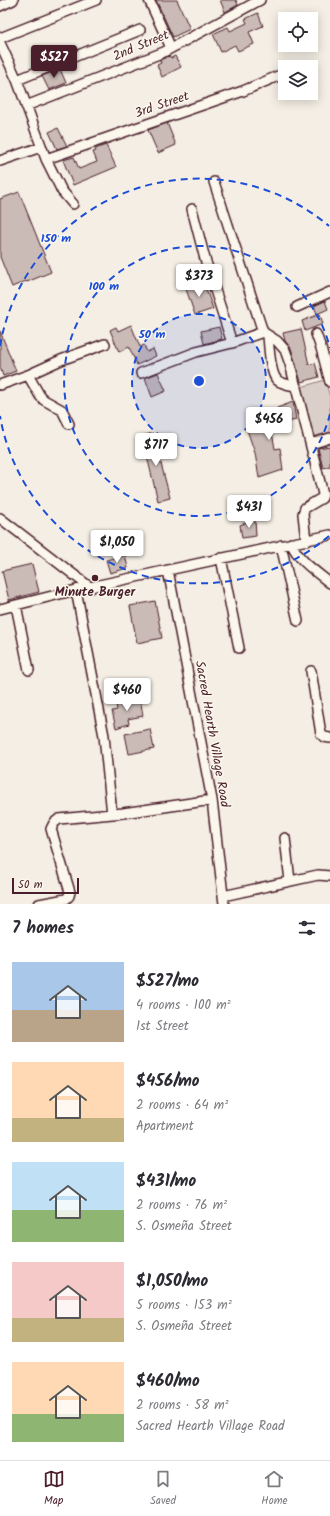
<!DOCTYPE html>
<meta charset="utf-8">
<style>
:root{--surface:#fff;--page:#f7f7f7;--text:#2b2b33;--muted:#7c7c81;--line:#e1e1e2;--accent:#4a1f2b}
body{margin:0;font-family:Kalam,sans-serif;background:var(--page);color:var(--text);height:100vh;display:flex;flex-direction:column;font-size:15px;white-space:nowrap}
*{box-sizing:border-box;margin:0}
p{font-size:13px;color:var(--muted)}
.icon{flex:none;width:22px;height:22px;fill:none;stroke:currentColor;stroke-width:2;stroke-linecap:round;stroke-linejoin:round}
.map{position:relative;height:904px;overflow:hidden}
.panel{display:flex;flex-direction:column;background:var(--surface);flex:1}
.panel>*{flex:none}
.controls{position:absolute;left:278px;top:12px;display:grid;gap:8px}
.controls a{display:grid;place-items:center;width:40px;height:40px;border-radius:0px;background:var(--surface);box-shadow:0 2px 10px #0003;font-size:20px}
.scale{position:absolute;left:12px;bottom:10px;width:67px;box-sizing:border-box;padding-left:4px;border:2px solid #4a1f2b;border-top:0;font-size:11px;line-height:14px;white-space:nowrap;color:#4a1f2b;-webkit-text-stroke:3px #fbf7ec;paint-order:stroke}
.price{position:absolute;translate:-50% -34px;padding:0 9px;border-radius:4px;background:#fff;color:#222;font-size:13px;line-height:26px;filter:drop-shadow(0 1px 2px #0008)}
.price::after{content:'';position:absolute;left:50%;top:24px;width:12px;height:9px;margin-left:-6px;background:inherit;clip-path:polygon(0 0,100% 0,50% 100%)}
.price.current{background:var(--accent);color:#fff}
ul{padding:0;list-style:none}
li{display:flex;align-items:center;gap:12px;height:100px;padding:0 12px}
li span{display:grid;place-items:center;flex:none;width:112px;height:80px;border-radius:0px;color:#555}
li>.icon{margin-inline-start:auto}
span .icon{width:48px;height:48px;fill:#fffc;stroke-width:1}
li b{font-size:17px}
h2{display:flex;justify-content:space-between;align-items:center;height:48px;padding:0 12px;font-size:17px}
.menu{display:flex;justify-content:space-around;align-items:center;height:56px;border-top:1px solid var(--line);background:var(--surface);font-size:11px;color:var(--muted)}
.menu a{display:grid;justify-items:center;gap:2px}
.menu .current{color:var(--accent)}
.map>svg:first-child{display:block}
</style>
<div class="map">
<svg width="330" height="904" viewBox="0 0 330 904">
<rect width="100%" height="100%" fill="#f4eee4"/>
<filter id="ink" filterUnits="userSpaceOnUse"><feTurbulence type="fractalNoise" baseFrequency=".025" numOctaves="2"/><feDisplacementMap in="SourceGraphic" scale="8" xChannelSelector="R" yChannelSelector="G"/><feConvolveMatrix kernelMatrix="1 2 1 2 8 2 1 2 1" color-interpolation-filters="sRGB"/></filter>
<g filter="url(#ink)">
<path fill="#dbd0c9" stroke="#92787a" d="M 325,380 L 330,397 L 330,432 L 312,437 L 298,388 Z"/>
<path fill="#cabbb6" stroke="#4a1f2b" d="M 156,0 L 177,0 L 190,29 L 173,37 Z
M 220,0 L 236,0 L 238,5 L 225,12 Z
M 258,13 L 263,26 L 249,32 L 254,44 L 238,51 L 235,45 L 221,52 L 213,34 L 228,27 L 230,31 L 247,23 L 245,19 Z
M 169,56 L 171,58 L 175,56 L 181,67 L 162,77 L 157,65 L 161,63 L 160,60 Z
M 60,69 L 66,83 L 49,90 L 42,76 Z
M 167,123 L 176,145 L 158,153 L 148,130 Z
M 58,128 L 67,146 L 57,149 L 49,132 Z
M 106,145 L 116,167 L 73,185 L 63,160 L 74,157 L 79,169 L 97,162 L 93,152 L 96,151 L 95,149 Z
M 19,192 L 51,272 L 27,282 L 26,281 L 12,287 L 0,257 L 0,199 Z
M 203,280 L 213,309 L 195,315 L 185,286 Z
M 325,301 L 328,309 L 317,314 L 314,306 Z
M 320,314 L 323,324 L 305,331 L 302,321 Z
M 131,325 L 140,347 L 144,345 L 147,352 L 153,349 L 156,356 L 137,365 L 129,347 L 119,352 L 110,330 L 116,327 L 118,331 Z
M 219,327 L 222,339 L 204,344 L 201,331 Z
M 301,329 L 309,365 L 315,363 L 319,377 L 301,382 L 291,348 L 285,341 L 283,333 Z
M 0,331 L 16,371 L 3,376 L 0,367 Z
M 158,373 L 166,391 L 152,397 L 145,378 Z
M 293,402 L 296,420 L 271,426 L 275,449 L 280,448 L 283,470 L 259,478 L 255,453 L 246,427 L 278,417 L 277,408 Z
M 153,433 L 170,498 L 158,501 L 142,436 Z
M 330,446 L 330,466 L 323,468 L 318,448 Z
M 255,519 L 256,536 L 242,538 L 240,525 Z
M 125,555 L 128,568 L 110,573 L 106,560 Z
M 32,564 L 39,592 L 9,600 L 2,571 Z
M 155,601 L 162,638 L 137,643 L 130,606 Z
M 140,697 L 143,716 L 128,719 L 129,724 L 116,728 L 112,711 L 117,710 L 116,704 L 120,704 L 120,701 Z
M 150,729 L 154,749 L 129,754 L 125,734 Z"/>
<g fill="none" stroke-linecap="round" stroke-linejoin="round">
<defs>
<path id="minor" d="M 149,0 L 171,48
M 0,6 L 13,0
M 0,38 L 96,0
M 0,43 L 17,80 L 46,159 L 62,191 L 73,204
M 17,80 L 140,30
M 26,106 L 164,52 L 260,0
M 46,159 L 243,91 L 285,73
M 0,161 L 41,147
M 214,182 L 263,332 L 277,341 L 285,350 L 290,364 L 323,494 L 322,498 L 305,508 L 303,514 L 306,541
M 192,209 L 205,259 L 232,343
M 297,307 L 330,292
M 316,334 L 321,348 L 330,382
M 268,336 C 269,346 270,373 277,380 C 282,384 290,385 296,386
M 141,373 L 196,352 L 232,343 L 263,332
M 28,375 L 40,396 L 44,400 L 62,410 L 69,424
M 0,385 L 28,375 L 61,360 L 105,344
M 311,444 L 330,438
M 0,518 L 91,588
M 291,543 C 299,561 315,571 330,583
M 281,545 L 298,621
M 221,558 L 239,648
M 168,570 L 212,800 L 224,904
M 76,590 L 104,736 L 112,814
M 16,605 L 29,670
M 0,609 L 76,590 L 330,535
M 311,671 L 321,734 L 324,737 L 330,738
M 285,838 L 290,881
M 223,896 L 318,875 L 330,876
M 39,904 L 66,899 L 69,896 L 70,892 L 51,829 L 54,823 L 59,819 L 123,813 L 212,800"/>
</defs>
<use href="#minor" stroke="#4a1f2b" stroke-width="12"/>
<use href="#minor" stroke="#fbf7ec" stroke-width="9"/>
</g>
</g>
<circle cx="199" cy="381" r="67" fill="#1d4ed8" fill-opacity=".12"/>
<g fill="none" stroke="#1d4ed8" stroke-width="2" stroke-dasharray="7 5">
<circle cx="199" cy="381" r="67"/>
<path d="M330 414A135 135 0 1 1 330 348"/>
<path d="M329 536A202 202 0 0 1 0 416M0 346A202 202 0 0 1 329 226"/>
</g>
<circle fill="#4a1f2b" stroke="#fbf7ec" stroke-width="1.5" cx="95" cy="578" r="4"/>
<g text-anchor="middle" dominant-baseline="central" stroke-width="3" stroke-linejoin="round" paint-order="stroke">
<g font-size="13" fill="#4a1f2b" stroke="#fbf7ec">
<text transform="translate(141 46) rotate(-23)">2nd Street</text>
<text transform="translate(162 105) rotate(-19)">3rd Street</text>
<text transform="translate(212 734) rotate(80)">Sacred Hearth Village Road</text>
</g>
<g font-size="13" font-weight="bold" fill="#4a1f2b" stroke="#fbf7ec">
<text x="95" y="592">Minute Burger</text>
</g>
</g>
<circle cx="199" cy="381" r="6" fill="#1d4ed8" stroke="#fbf7ec" stroke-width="2"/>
<g font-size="12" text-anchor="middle" font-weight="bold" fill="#1d4ed8" stroke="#fbf7ec" stroke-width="3" stroke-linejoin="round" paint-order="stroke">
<text x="56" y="242">150 m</text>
<text x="104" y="290">100 m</text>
<text x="152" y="338">50 m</text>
</g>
</svg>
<div class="controls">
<a><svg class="icon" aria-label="locate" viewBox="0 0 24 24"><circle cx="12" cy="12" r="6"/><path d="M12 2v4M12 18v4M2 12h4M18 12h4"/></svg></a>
<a><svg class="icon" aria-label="layers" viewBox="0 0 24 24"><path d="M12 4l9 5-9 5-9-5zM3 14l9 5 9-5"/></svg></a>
</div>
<div class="scale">50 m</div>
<b class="price current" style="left:54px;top:79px">$527</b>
<b class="price" style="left:199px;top:298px">$373</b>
<b class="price" style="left:269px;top:441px">$456</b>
<b class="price" style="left:156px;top:467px">$717</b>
<b class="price" style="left:249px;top:529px">$431</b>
<b class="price" style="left:117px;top:564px">$1,050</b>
<b class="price" style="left:127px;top:712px">$460</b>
</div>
<section class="panel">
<h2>7 homes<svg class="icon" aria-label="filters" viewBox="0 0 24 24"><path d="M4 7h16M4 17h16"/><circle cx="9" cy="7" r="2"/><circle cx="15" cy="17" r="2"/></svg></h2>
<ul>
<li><span style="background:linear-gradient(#a9c7e8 60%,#b9a48a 0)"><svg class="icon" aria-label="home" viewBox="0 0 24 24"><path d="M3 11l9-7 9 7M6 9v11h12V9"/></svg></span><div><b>$527/mo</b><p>4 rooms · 100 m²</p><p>1st Street</p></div></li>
<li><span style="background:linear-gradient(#ffd9b3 70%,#c2b280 0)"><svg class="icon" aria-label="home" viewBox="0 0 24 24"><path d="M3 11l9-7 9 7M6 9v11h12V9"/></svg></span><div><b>$456/mo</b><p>2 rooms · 64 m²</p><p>Apartment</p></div></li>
<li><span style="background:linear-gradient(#bfe0f5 60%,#8fb573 0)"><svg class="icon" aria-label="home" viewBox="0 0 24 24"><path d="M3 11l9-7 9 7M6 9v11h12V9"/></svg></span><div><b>$431/mo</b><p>2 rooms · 76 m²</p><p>S. Osmeña Street</p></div></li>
<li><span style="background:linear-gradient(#f6c9c9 70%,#c2b280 0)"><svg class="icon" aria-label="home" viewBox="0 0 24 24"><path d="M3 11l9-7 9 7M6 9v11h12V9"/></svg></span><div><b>$1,050/mo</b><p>5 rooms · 153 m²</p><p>S. Osmeña Street</p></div></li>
<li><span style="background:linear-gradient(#ffd9b3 65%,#8fb573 0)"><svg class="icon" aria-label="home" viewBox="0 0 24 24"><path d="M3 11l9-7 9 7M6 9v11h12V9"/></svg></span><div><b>$460/mo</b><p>2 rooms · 58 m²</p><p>Sacred Hearth Village Road</p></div></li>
</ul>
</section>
<nav class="menu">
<a class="current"><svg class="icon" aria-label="map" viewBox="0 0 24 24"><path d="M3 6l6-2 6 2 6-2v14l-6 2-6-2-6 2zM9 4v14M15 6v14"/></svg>Map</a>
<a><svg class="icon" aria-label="saved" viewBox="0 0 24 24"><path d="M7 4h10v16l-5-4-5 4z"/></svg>Saved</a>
<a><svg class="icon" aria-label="home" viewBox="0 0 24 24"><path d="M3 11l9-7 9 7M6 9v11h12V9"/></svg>Home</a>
</nav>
